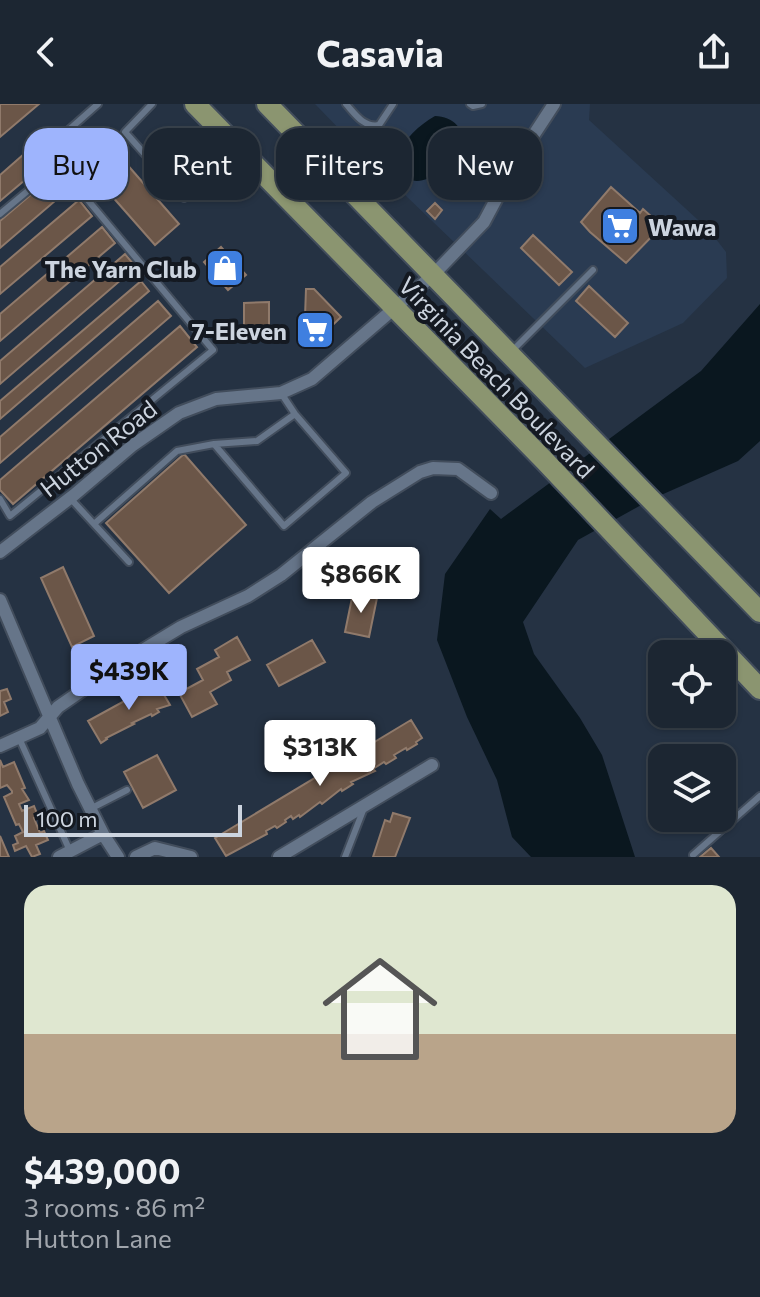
<!DOCTYPE html>
<meta charset="utf-8">
<style>
:root{--surface:#1c2632;--page:#29323e;--text:#f1f3f6;--muted:#a0a5ac;--line:#3a434d;--accent:#9eb4fd}
body{margin:0;font-family:Commissioner,sans-serif;background:var(--page);color:var(--text);height:100vh;display:flex;flex-direction:column;font-size:30px;white-space:nowrap}
*{box-sizing:border-box;margin:0}
p{font-size:26px;color:var(--muted)}
.icon{flex:none;width:44px;height:44px;fill:none;stroke:currentColor;stroke-width:2;stroke-linecap:round;stroke-linejoin:round}
.map{position:relative;height:753px;overflow:hidden}
.details{display:flex;flex-direction:column;background:var(--surface);flex:1}
.details>*{flex:none}
.hud{position:absolute;left:24px;top:24px;width:712px;height:72px;display:flex;gap:16px}
.tools{position:absolute;left:648px;top:536px;display:grid;gap:16px}
.tools a{display:grid;place-items:center;width:88px;height:88px;border-radius:16px;background:var(--surface);box-shadow:0 2px 6px #0004,0 0 0 2px var(--line);font-size:40px}
.scale{position:absolute;left:24px;bottom:20px;width:218px;box-sizing:border-box;padding-left:8px;border:4px solid #ccd4df;border-top:0;font-size:22px;line-height:28px;white-space:nowrap;color:#ccd4df;-webkit-text-stroke:6px #141921;paint-order:stroke}
.price{position:absolute;translate:-50% -68px;padding:0 18px;border-radius:8px;background:#fff;color:#222;font-size:26px;line-height:52px;filter:drop-shadow(0 2px 4px #0008)}
.price::after{content:'';position:absolute;left:50%;top:48px;width:24px;height:18px;margin-left:-12px;background:inherit;clip-path:polygon(0 0,100% 0,50% 100%)}
.price.selected{background:var(--accent);color:#111}
ul{padding:0;list-style:none}
li{display:grid;align-content:center;gap:16px;height:424px;padding:0 24px}
li span{display:grid;place-items:center;height:248px;border-radius:24px;color:#555}
li>.icon{margin-inline-start:auto}
span .icon{width:144px;height:144px;fill:#fffc;stroke-width:1}
li b{font-size:34px}
.chip{padding:0 28px;border-radius:24px;background:var(--surface);box-shadow:0 2px 6px #0004,0 0 0 2px var(--line);font-size:28px;line-height:72px}
.chip.selected{background:var(--accent);color:#111}
header{display:flex;justify-content:space-between;align-items:center;height:104px;padding:0 24px;background:var(--surface);font-size:36px;font-weight:700}
.map>svg:first-child{display:block}
</style>
<header><svg class="icon" aria-label="back" viewBox="0 0 24 24"><path d="M15 5l-7 7 7 7"/></svg>Casavia<svg class="icon" aria-label="share" viewBox="0 0 24 24"><path d="M12 15V3M7 8l5-5 5 5M5 13v7h14v-7"/></svg></header>
<div class="map">
<svg width="760" height="753" viewBox="0 0 760 753">
<rect width="100%" height="100%" fill="#253243"/>
<path fill="#2a3b52" d="M 315,0 L 590,0 L 589,16 L 709,126 L 726,148 L 727,174 L 683,219 L 585,264 L 378,65 Z"/>
<path fill="#0a171f" d="M 435,12 C 453,12 465,26 467,43 C 453,65 401,102 398,52 C 405,34 418,22 435,12 Z
M 760,200 L 760,337 L 738,357 L 652,395 L 578,436 L 523,518 L 534,550 L 580,614 L 602,651 L 635,753 L 531,753 L 512,733 L 497,676 L 467,613 L 437,536 L 445,470 L 490,405 L 501,415 L 701,267 Z"/>
<path fill="#6b5648" stroke="#907a6b" stroke-width="2" d="M 0,0 L 39,0 L 0,33 Z
M 97,26 L 179,120 L 155,141 L 73,48 Z
M 32,43 L 45,59 L 0,97 L 0,71 Z
M 55,70 L 69,85 L 0,144 L 0,117 Z
M 611,83 L 640,109 L 643,105 L 652,113 L 648,118 L 658,126 L 626,159 L 590,128 L 581,118 Z
M 79,96 L 92,112 L 0,190 L 0,163 Z
M 435,99 L 442,106 L 435,115 L 427,107 Z
M 102,123 L 115,139 L 0,237 L 0,210 Z
M 533,131 L 572,168 L 559,181 L 521,144 Z
M 221,143 L 246,171 L 228,186 L 204,158 Z
M 125,150 L 136,163 L 0,280 L 0,257 Z
M 141,177 L 149,187 L 0,315 L 0,297 Z
M 589,182 L 628,219 L 615,233 L 576,197 Z
M 306,185 L 314,185 L 341,213 L 312,241 L 304,240 Z
M 158,197 L 171,212 L 0,359 L 0,333 Z
M 269,198 L 269,234 L 244,234 L 244,199 Z
M 180,222 L 197,243 L 13,400 L 0,386 L 0,376 Z
M 184,350 L 246,421 L 169,489 L 106,419 Z
M 63,463 L 94,532 L 72,543 L 41,474 Z
M 353,489 L 377,494 L 369,533 L 345,528 Z
M 237,533 L 250,556 L 227,568 L 231,576 L 210,588 L 217,600 L 192,613 L 179,589 L 203,576 L 197,565 L 219,553 L 215,546 Z
M 312,536 L 325,558 L 279,582 L 267,561 Z
M 157,579 L 170,601 L 157,605 L 159,608 L 152,612 L 151,610 L 132,619 L 134,620 L 106,634 L 107,635 L 101,639 L 88,617 Z
M 7,585 L 11,595 L 4,598 L 8,608 L 0,612 L 0,587 Z
M 411,616 L 422,634 L 416,638 L 417,640 L 407,646 L 406,644 L 394,651 L 396,654 L 386,660 L 384,658 L 373,665 L 375,667 L 351,678 L 353,680 L 342,687 L 341,685 L 322,700 L 320,698 L 300,713 L 299,711 L 293,715 L 291,712 L 285,716 L 286,718 L 277,724 L 275,722 L 266,727 L 267,730 L 226,752 L 215,734 Z
M 157,651 L 176,686 L 143,704 L 124,668 Z
M 0,656 L 3,663 L 14,658 L 25,684 L 22,685 L 29,696 L 19,700 L 22,707 L 34,702 L 38,712 L 34,714 L 40,729 L 44,727 L 48,736 L 36,741 L 40,750 L 32,753 L 26,742 L 15,747 L 13,741 L 18,739 L 15,732 L 23,728 L 19,720 L 16,721 L 4,693 L 12,689 L 12,687 L 7,681 L 0,684 Z
M 393,709 L 410,714 L 395,753 L 373,753 L 385,716 L 390,718 Z
M 0,732 L 9,753 L 0,753 Z
M 711,744 L 719,753 L 700,753 Z"/>
<g fill="none" stroke-linecap="round" stroke-linejoin="round">
<defs>
<path id="lane" d="M 152,0 L 125,28 L 184,94 L 235,47
M 346,0 C 355,10 364,24 379,21 L 393,0
M 470,0 L 473,2 L 482,0
M 0,110 L 59,61
M 512,247 L 593,166
M 281,289 L 295,310 L 346,369 L 284,422 L 214,340 L 257,337 L 295,310
M 70,394 L 129,458
M 0,395 L 10,412 L 213,246 L 46,46 L 98,0
M 94,420 L 177,347 L 214,340
M 19,634 L 70,747
M 90,705 L 127,686
M 693,751 L 760,692
M 345,753 L 364,704"/>
<path id="street" d="M 0,448 L 74,391 L 133,341 L 179,309 L 216,295 L 281,289 L 312,275 L 433,171 L 484,118 L 516,58 L 554,0
M 0,496 L 78,680 L 103,730 L 118,753
M 0,642 L 40,624 L 58,603 L 120,560 L 181,523 L 248,492 L 281,471 L 372,398 L 420,368 L 433,364 L 458,365 L 491,389
M 59,753 L 103,730
M 136,753 L 155,744 L 191,753
M 279,753 L 432,661"/>
<path id="primary" d="M 195,0 L 544,356 L 760,585
M 267,0 L 760,508"/>
</defs>
<use href="#lane" stroke="#424d5c" stroke-width="10"/>
<use href="#street" stroke="#424d5c" stroke-width="16"/>
<use href="#primary" stroke="#424d5c" stroke-width="24"/>
<use href="#lane" stroke="#667589" stroke-width="6"/>
<use href="#street" stroke="#667589" stroke-width="12"/>
<use href="#primary" stroke="#8b9570" stroke-width="20"/>
</g>
<defs>
<symbol id="supermarket-square" viewBox="-11 -11 22 22"><rect x="-9" y="-9" width="18" height="18" rx="4" fill="#3f7fe0" stroke="#141921"/><path d="M-6-5.5h2.5l.6 2H6L4.5 2H-2.5L-4.4-4H-6ZM-1.5 3.2a1.3 1.3 0 1 0 .1 0ZM3 3.2a1.3 1.3 0 1 0 .1 0Z" fill="#fff"/></symbol>
<symbol id="shop-square" viewBox="-11 -11 22 22"><rect x="-9" y="-9" width="18" height="18" rx="4" fill="#3f7fe0" stroke="#141921"/><path d="M-5-2.5h2.3a2.7 3.5 0 0 1 5.4 0H5L5.5 6h-11ZM-1.5-2.5h3a1.5 2.3 0 0 0-3 0Z" fill="#fff"/></symbol>
</defs>
<g fill-rule="evenodd">
<use href="#supermarket-square" x="598" y="100" width="44" height="44"/>
<use href="#shop-square" x="203" y="142" width="44" height="44"/>
<use href="#supermarket-square" x="293" y="204" width="44" height="44"/>
</g>
<g text-anchor="middle" dominant-baseline="central" stroke-width="8" stroke-linejoin="round" paint-order="stroke">
<g font-size="24" font-weight="bold" fill="#ccd4df" stroke="#141921" text-anchor="end">
<text x="648" y="122" text-anchor="start">Wawa</text>
<text x="197" y="164">The Yarn Club</text>
<text x="287" y="226">7-Eleven</text>
</g>
<g font-size="24" fill="#ccd4df" stroke="#141921">
<text transform="translate(497 273) rotate(46)">Virginia Beach Boulevard</text>
<text transform="translate(98 344) rotate(-38)">Hutton Road</text>
</g>
</g>
</svg>
<div class="tools">
<a><svg class="icon" aria-label="locate" viewBox="0 0 24 24"><circle cx="12" cy="12" r="6"/><path d="M12 2v4M12 18v4M2 12h4M18 12h4"/></svg></a>
<a><svg class="icon" aria-label="layers" viewBox="0 0 24 24"><path d="M12 4l9 5-9 5-9-5zM3 14l9 5 9-5"/></svg></a>
</div>
<div class="scale">100 m</div>
<b class="price" style="left:361px;top:511px">$866K</b>
<b class="price selected" style="left:129px;top:608px">$439K</b>
<b class="price" style="left:320px;top:684px">$313K</b>
<div class="hud">
<a class="chip selected">Buy</a>
<a class="chip">Rent</a>
<a class="chip">Filters</a>
<a class="chip">New</a>
</div>
</div>
<section class="details">
<ul>
<li><span style="background:linear-gradient(#dfe7d0 60%,#b9a48a 0)"><svg class="icon" aria-label="home" viewBox="0 0 24 24"><path d="M3 11l9-7 9 7M6 9v11h12V9"/></svg></span><div><b>$439,000</b><p>3 rooms · 86 m²</p><p>Hutton Lane</p></div></li>
</ul>
</section>
